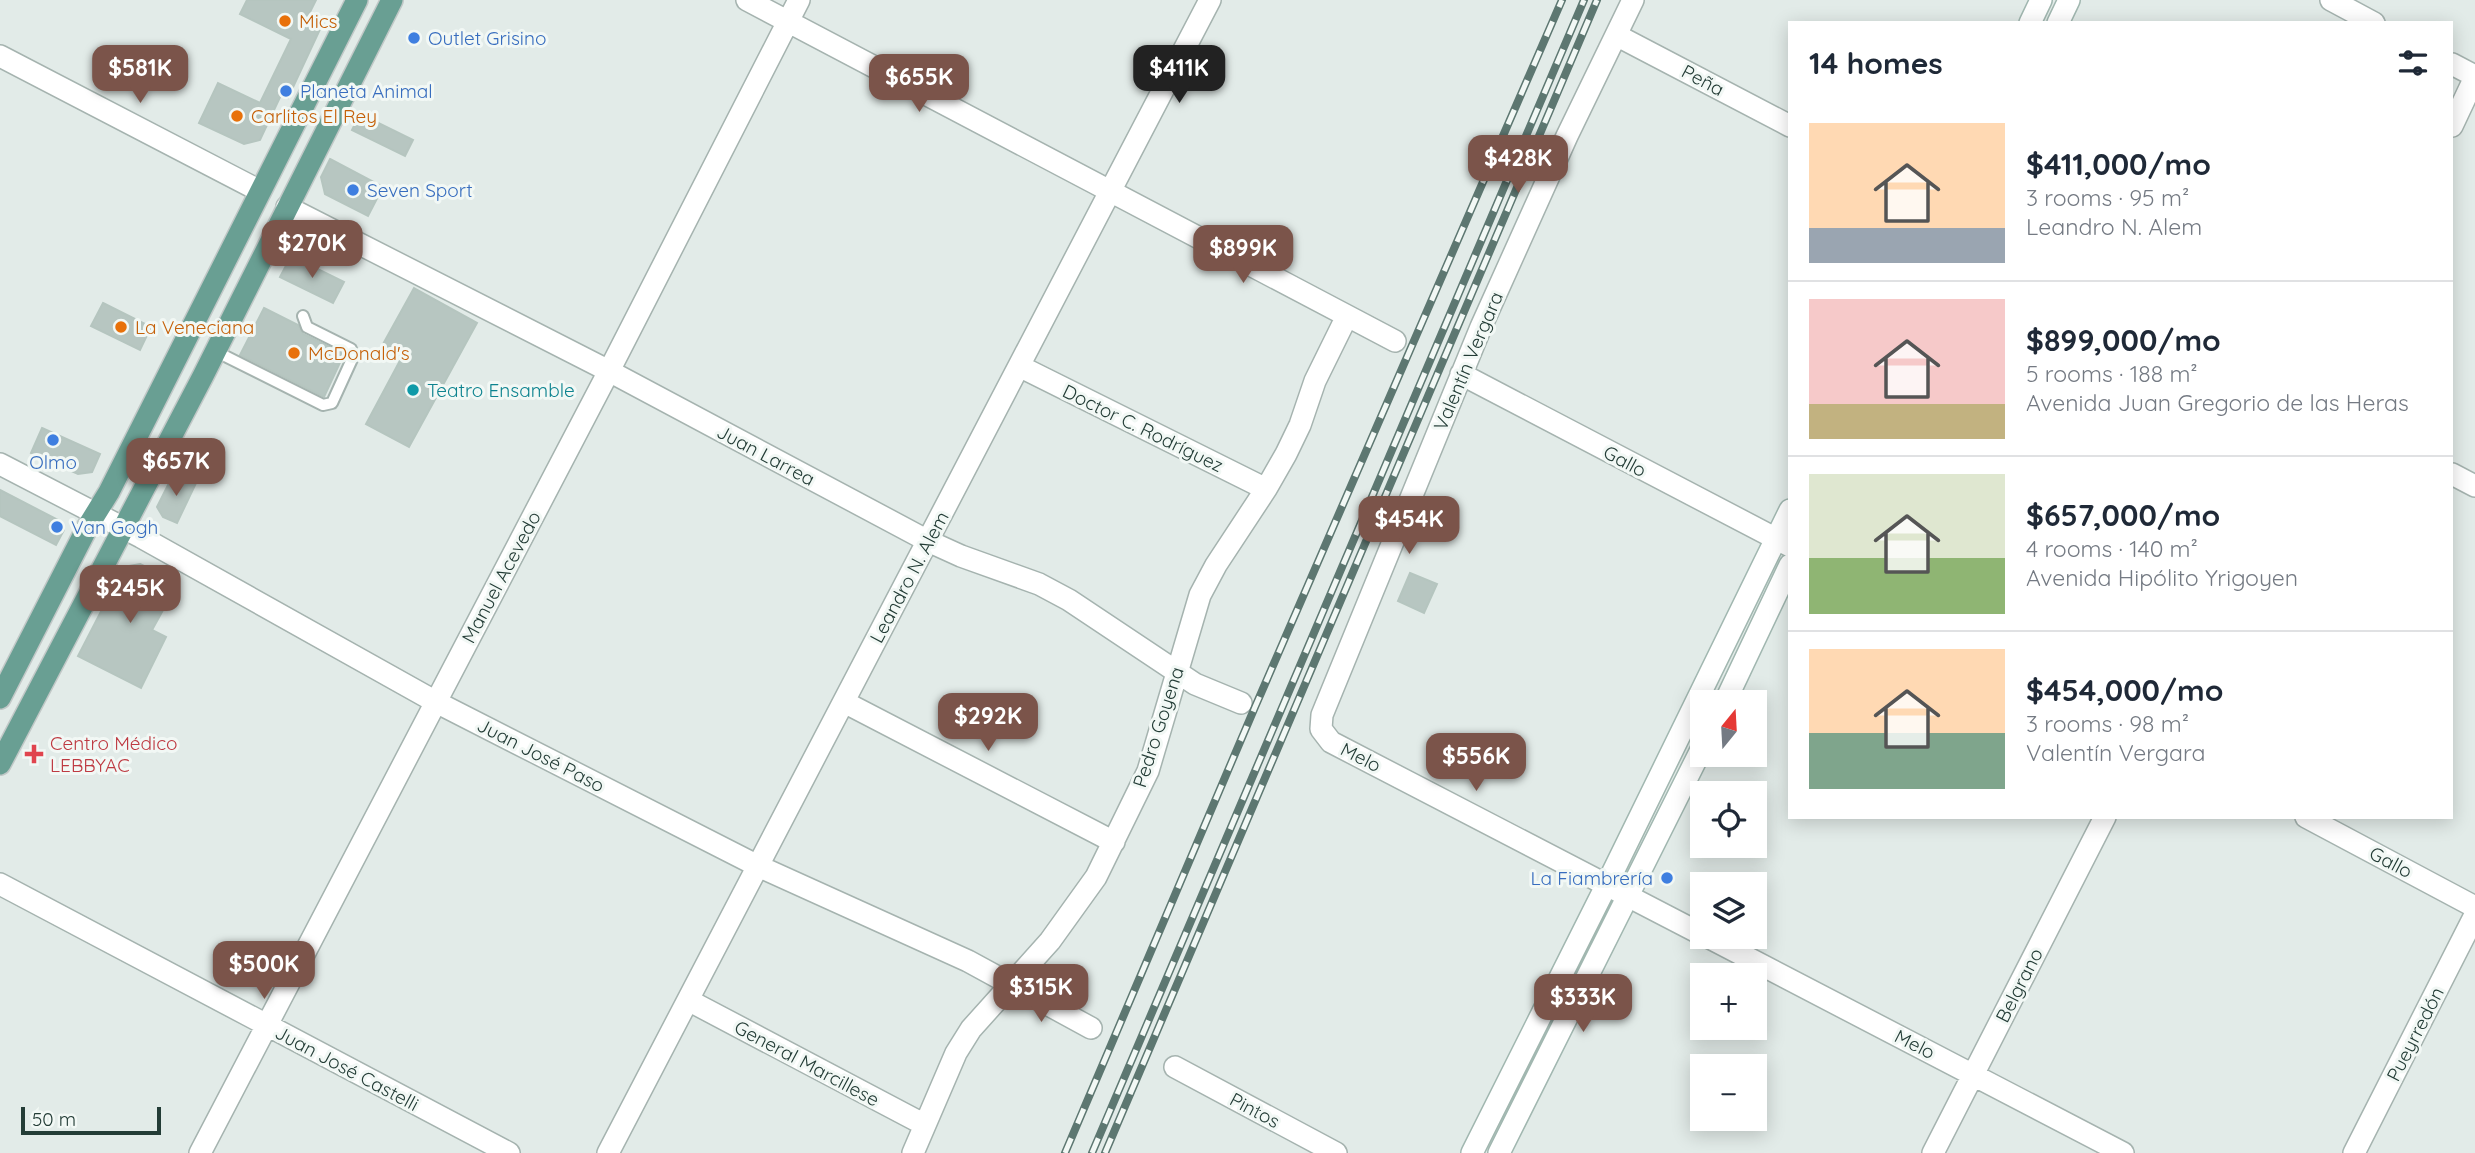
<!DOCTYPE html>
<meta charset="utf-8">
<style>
:root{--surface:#fff;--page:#f6f6f7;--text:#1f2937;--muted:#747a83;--line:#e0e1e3;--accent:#7b544a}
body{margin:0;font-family:Quicksand,sans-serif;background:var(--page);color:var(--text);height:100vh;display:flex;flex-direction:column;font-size:26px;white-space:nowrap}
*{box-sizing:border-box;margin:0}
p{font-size:23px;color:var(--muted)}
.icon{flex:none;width:38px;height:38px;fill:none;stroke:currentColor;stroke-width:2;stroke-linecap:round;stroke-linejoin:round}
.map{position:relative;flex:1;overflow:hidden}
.side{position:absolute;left:1788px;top:21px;width:665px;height:798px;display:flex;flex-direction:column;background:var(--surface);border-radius:0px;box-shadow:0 4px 18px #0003}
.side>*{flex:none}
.needle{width:46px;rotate:18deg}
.tools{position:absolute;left:1690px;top:690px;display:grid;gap:14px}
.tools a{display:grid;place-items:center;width:77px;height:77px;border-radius:0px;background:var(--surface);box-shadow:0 4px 18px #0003;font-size:35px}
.scale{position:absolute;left:21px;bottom:18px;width:140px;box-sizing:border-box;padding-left:7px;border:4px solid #233c36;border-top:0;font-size:19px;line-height:24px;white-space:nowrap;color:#233c36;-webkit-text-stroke:5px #f2f8f5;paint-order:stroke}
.price{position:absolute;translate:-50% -60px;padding:0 16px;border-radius:14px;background:var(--accent);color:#fff;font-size:23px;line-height:46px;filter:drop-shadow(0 2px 4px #0008)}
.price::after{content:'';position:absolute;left:50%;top:42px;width:21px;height:16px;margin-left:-10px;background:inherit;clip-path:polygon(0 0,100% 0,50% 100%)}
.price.selected{background:#222;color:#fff}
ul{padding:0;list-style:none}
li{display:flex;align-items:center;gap:21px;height:175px;padding:0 21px}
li+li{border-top:2px solid var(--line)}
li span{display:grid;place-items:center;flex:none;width:196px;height:140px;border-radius:0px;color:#555}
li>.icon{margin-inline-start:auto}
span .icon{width:84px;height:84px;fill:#fffc;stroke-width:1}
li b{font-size:30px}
h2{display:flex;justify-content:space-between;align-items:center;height:84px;padding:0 21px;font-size:30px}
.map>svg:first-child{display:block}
</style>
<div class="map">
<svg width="2475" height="1153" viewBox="0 0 2475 1153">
<rect width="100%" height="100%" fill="#e2ebe8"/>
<path fill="#b7c6c1" stroke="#b5c5bf" stroke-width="2" d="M 247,0 L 316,0 L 307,18 L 322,25 L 288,98 L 281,95 L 260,140 L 244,144 L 199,123 L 218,83 L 260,103 L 291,39 L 240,14 Z
M 360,114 L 413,140 L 405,156 L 352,130 Z
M 330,159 L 383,187 L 368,216 L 325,194 L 321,177 Z
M 291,256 L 344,282 L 333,303 L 280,277 Z
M 414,288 L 477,323 L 409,447 L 366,424 L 403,355 L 383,344 Z
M 103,303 L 151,327 L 140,350 L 91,326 Z
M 264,308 L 298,325 L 303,334 L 344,354 L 324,397 L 240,355 Z
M 42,428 L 100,454 L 92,472 L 78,474 L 31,453 Z
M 174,473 L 196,483 L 177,523 L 163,517 L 157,507 Z
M 0,490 L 60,521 L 64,530 L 56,545 L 0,516 Z
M 140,564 L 178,583 L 152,630 L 166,637 L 141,688 L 78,656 L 124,567 Z
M 1410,573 L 1437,584 L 1424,613 L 1398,601 Z"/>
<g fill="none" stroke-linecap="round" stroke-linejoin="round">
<defs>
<path id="service" d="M 215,351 L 323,405 L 332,403 L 353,357 L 351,349 L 307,327 L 303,316"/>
<path id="minor" d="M 747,0 L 1395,341
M 1633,0 L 1567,136 L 1481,327 L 1322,715 L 1321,729 L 1331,742 L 1703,935
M 2331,0 L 2374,23
M 1616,35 L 1790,126
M 0,56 L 260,191
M 2452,64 L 2475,76
M 2452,126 L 2475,77
M 287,207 L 609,371 L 928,541 L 961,556 L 1039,584 L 1069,600 L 1195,684 L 1241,703
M 1019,366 L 1266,489
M 1461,374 L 1790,546
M 0,464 L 141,537 L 436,702 L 758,866 L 968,961 L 1091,1028
M 2452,474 L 2475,486
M 844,702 L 1114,842
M 2306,817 L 2475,907
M 0,884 L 509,1153
M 1706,936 L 2123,1153
M 688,1000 L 925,1125
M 1175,1067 L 1336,1153
M 200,1153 L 609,371 L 799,0
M 608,1153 L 1210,0
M 913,1153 L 956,1053 L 971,1029 L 1050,941 L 1096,877 L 1148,771 L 1200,595 L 1216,565 L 1266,489 L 1286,454 L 1300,425 L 1315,381 L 1347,316
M 1933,1153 L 2105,817
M 2354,1153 L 2475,915"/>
<path id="secondary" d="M 2030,23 L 2041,0
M 2058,23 L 2069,0
M 1725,702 L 1790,565
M 1472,1153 L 1607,884 L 1790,510
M 1499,1153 L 1703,746"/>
<path id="primary" d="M 0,698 L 88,526 L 109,492 L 357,0
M 0,764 L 203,376 L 392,0"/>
</defs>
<use href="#service" stroke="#a5b3af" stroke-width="14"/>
<use href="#minor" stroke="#a5b3af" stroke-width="24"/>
<use href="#secondary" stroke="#a1b7b0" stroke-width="24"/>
<use href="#primary" stroke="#c1c8c7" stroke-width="24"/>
<use href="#service" stroke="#fff" stroke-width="10"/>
<use href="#minor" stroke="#fff" stroke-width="21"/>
<use href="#secondary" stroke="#fff" stroke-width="21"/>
<use href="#primary" stroke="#699f93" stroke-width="21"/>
<defs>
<path id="rail" d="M 1065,1153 L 1255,707 L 1562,0
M 1092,1153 L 1584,0
M 1105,1153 L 1597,0"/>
</defs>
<use href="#rail" stroke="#5d7771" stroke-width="8"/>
<use href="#rail" stroke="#f2f8f5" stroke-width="5" stroke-dasharray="16" stroke-linecap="butt"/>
</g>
<g fill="#e8710a" stroke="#f2f8f5" stroke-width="2.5">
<circle cx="285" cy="21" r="7"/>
<circle cx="237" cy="116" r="7"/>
<circle cx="121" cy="327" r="7"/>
<circle cx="294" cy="353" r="7"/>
</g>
<g fill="#3f7fe0" stroke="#f2f8f5" stroke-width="2.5">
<circle cx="414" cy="38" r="7"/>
<circle cx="286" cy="91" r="7"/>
<circle cx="353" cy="190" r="7"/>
<circle cx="53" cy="440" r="7"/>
<circle cx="57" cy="527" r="7"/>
<circle cx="1667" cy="878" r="7"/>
</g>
<circle fill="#0f9aa8" stroke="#f2f8f5" stroke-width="2.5" cx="413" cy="390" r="7"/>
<path fill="#e0444e" stroke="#f2f8f5" stroke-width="2.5" d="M30.5 743.5h7v7h7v7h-7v7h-7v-7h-7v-7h7z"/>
<g text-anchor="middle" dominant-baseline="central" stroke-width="6" stroke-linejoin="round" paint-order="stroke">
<g font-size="19" fill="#c56008" stroke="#f2f8f5" text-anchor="start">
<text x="299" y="21">Mics</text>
<text x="251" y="116">Carlitos El Rey</text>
<text x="135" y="327">La Veneciana</text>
<text x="308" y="353">McDonald's</text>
</g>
<g font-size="19" fill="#366cbe" stroke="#f2f8f5" text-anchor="start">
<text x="428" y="38">Outlet Grisino</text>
<text x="300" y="91">Planeta Animal</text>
<text x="367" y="190">Seven Sport</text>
<text x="53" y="462" text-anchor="middle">Olmo</text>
<text x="71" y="527">Van Gogh</text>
<text x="1653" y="878" text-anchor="end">La Fiambrería</text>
</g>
<g font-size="19" fill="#233c36" stroke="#f2f8f5">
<text transform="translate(1703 80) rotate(28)">Peña</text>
<text transform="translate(1468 361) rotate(-67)">Valentín Vergara</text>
<text transform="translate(1143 428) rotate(26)">Doctor C. Rodríguez</text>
<text transform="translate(766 455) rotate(28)">Juan Larrea</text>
<text transform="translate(1625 461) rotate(28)">Gallo</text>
<text transform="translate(501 577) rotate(-62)">Manuel Acevedo</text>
<text transform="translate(909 577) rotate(-62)">Leandro N. Alem</text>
<text transform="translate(1158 727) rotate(-72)">Pedro Goyena</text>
<text transform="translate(541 755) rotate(27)">Juan José Paso</text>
<text transform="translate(1361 757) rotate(27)">Melo</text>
<text transform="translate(2391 862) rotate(28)">Gallo</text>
<text transform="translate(2019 985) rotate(-63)">Belgrano</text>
<text transform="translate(2415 1034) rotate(-63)">Pueyrredón</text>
<text transform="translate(1915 1044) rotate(27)">Melo</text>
<text transform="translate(807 1063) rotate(28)">General Marcillese</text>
<text transform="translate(347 1068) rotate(28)">Juan José Castelli</text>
<text transform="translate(1255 1110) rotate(28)">Pintos</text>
</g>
<g font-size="19" fill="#0d838f" stroke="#f2f8f5" text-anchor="start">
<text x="427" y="390">Teatro Ensamble</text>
</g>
<g font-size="19" fill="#be3a42" stroke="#f2f8f5" text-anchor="start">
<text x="50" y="743">Centro Médico<tspan x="50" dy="22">LEBBYAC</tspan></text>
</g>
</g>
</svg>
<div class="tools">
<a><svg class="needle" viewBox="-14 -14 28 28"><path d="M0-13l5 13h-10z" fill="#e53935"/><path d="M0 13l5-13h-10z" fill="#747a83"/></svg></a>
<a><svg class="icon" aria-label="locate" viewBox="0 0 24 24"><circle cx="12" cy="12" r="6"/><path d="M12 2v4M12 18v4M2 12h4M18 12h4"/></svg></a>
<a><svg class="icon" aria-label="layers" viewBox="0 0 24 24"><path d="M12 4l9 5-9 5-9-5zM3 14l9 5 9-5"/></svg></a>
<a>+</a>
<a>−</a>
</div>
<div class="scale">50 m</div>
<b class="price" style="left:140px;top:105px">$581K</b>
<b class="price selected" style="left:1179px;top:105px">$411K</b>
<b class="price" style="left:919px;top:114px">$655K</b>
<b class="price" style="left:1518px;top:195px">$428K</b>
<b class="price" style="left:312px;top:280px">$270K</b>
<b class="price" style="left:1243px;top:285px">$899K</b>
<b class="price" style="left:176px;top:498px">$657K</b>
<b class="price" style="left:1409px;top:556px">$454K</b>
<b class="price" style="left:130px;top:625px">$245K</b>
<b class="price" style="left:988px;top:753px">$292K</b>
<b class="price" style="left:1476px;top:793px">$556K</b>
<b class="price" style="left:264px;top:1001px">$500K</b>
<b class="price" style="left:1041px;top:1024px">$315K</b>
<b class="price" style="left:1583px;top:1034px">$333K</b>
<section class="side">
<h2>14 homes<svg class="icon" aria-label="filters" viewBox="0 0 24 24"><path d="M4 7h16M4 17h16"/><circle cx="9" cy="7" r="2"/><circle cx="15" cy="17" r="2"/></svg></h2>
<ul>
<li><span style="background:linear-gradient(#ffd9b3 75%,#9aa5b1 0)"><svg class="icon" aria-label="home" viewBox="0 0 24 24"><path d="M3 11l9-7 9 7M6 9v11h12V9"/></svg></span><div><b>$411,000/mo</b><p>3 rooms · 95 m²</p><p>Leandro N. Alem</p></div></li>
<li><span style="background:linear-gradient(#f6c9c9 75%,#c2b280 0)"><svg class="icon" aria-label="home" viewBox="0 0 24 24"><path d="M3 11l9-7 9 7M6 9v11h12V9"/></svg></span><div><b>$899,000/mo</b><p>5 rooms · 188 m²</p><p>Avenida Juan Gregorio de las Heras</p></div></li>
<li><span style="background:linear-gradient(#dfe7d0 60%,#8fb573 0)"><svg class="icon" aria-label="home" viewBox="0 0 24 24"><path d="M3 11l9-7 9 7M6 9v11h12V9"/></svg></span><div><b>$657,000/mo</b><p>4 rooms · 140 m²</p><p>Avenida Hipólito Yrigoyen</p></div></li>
<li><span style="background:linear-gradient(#ffd9b3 60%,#7fa58c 0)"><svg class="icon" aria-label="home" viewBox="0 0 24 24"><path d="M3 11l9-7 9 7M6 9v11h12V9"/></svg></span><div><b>$454,000/mo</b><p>3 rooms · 98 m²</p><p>Valentín Vergara</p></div></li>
</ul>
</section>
</div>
